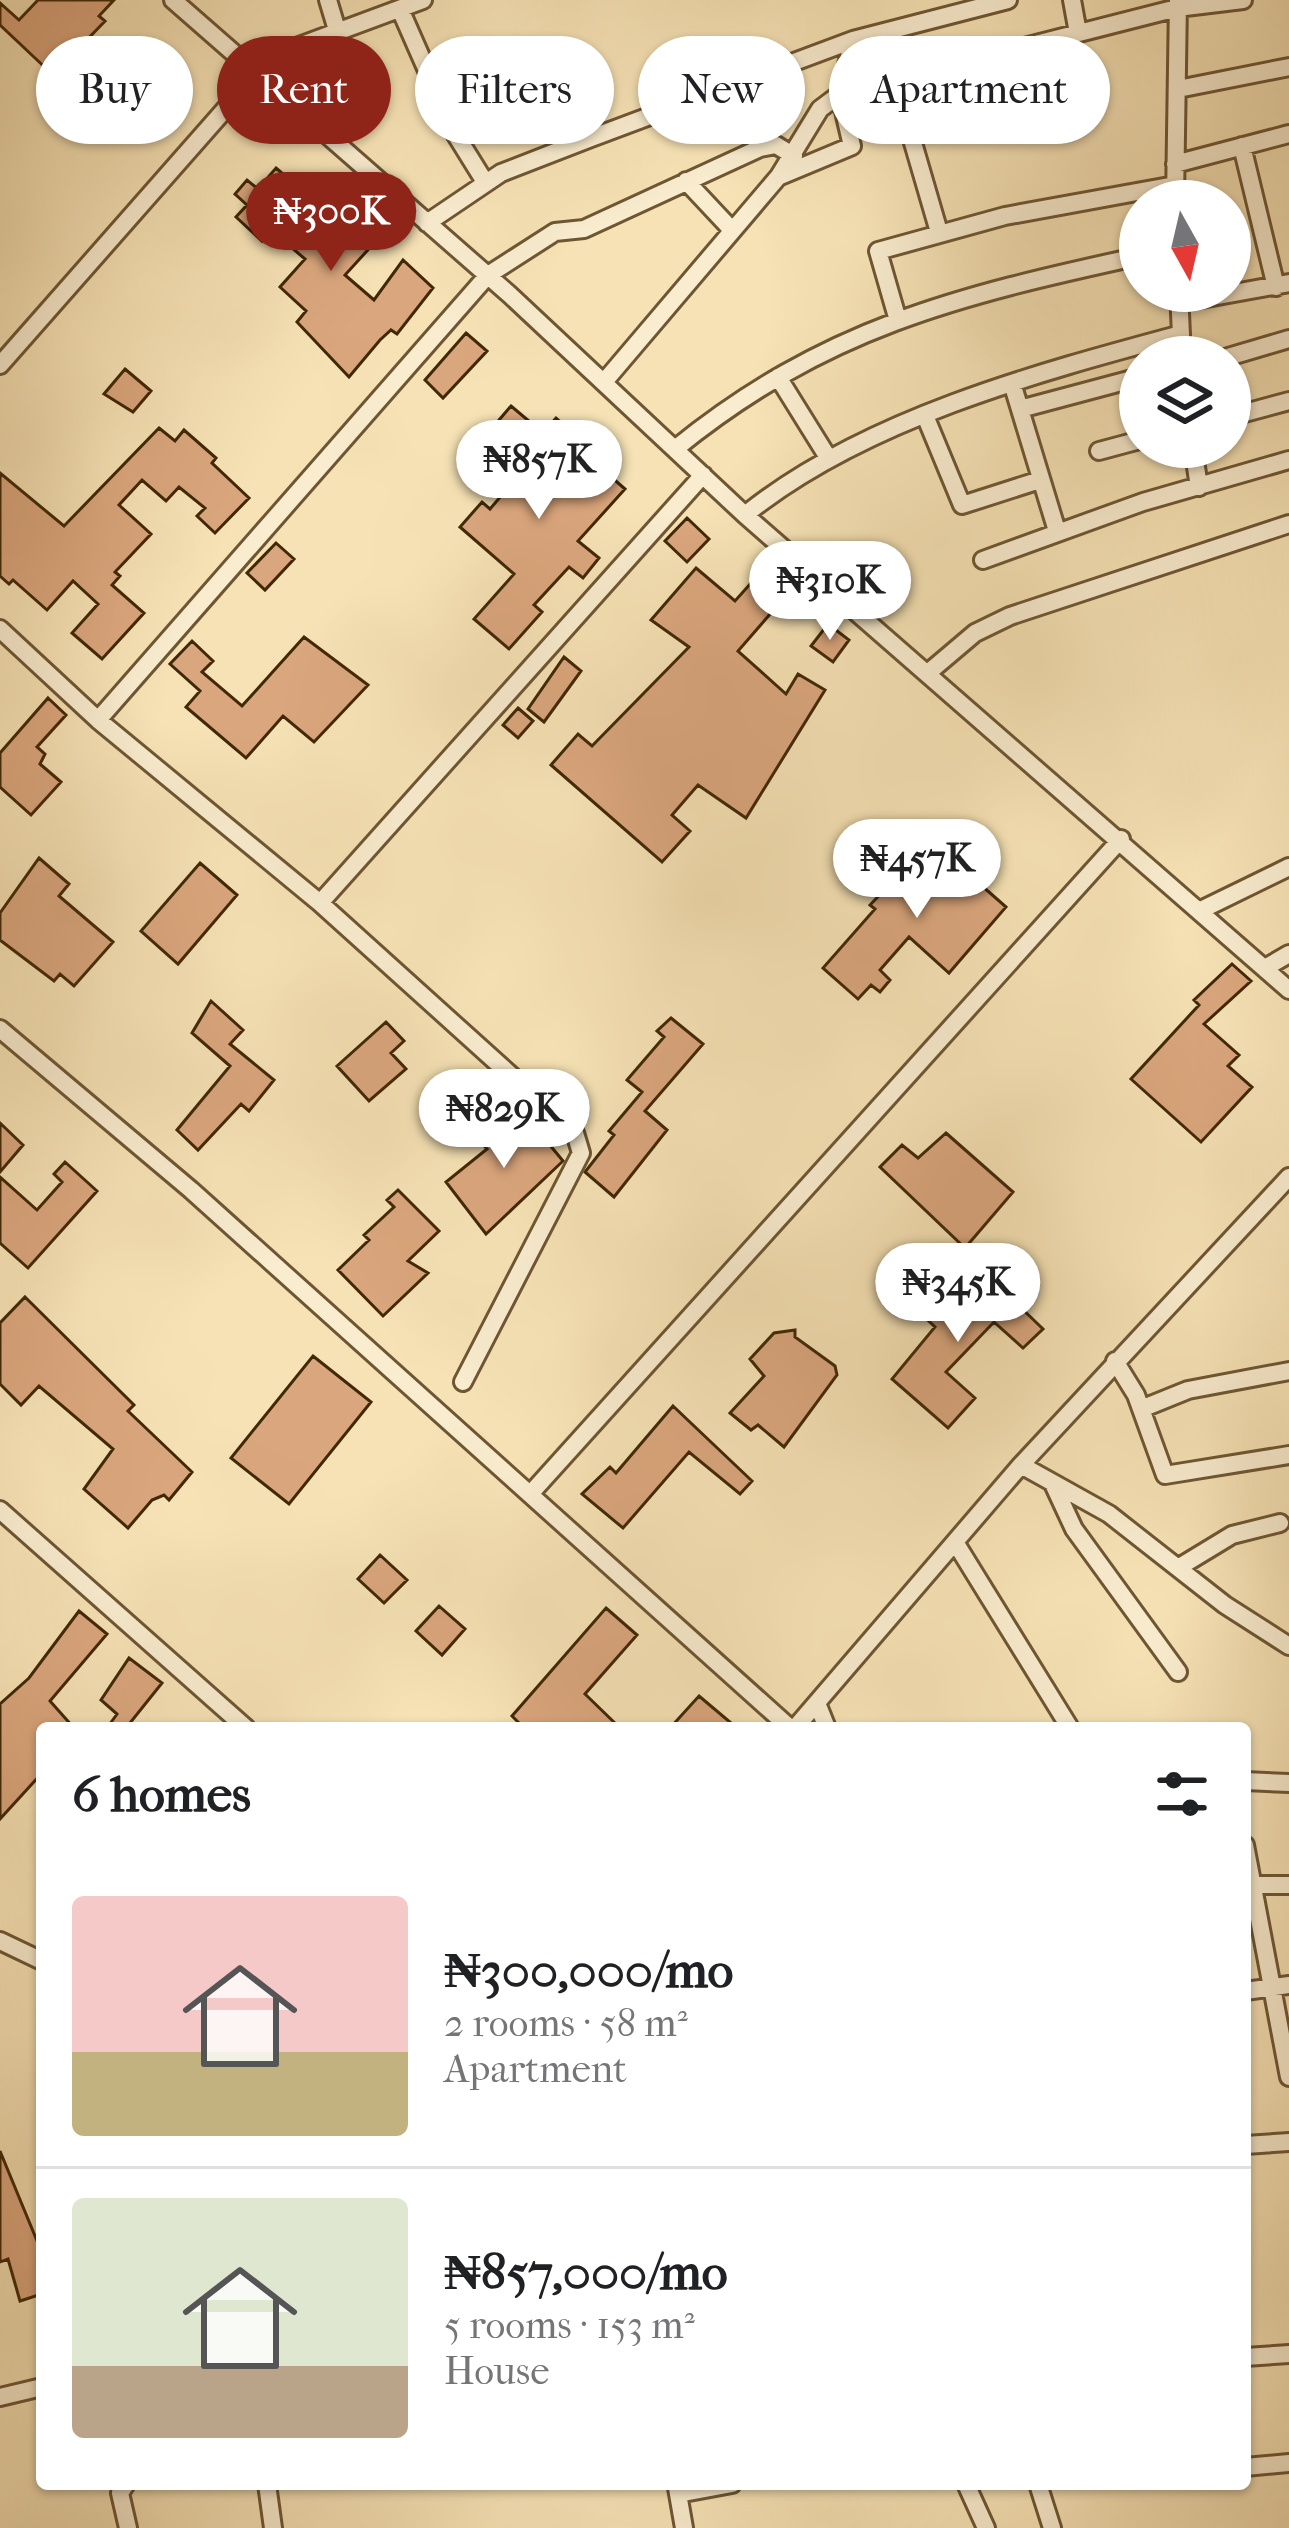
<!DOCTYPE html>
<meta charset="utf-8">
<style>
:root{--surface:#fff;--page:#f2f2f2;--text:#202124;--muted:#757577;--line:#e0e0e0;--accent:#8f2418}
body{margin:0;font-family:"IM FELL French Canon",serif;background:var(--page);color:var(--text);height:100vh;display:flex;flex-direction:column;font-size:45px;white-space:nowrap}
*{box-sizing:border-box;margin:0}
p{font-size:39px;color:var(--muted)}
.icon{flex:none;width:66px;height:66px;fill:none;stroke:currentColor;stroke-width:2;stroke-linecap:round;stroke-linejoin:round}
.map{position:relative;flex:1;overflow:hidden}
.details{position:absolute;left:36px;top:1722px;width:1215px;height:768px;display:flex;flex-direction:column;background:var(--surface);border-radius:12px;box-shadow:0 3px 9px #0004}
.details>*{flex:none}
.guide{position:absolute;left:36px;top:36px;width:1218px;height:108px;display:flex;gap:24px}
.needle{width:78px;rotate:172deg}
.buttons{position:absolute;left:1119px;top:180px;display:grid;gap:24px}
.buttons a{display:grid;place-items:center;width:132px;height:132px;border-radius:50%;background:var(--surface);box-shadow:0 3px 9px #0004;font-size:60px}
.price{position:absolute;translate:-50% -102px;padding:0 27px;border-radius:42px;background:#fff;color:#222;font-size:39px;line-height:78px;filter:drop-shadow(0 3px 6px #0008)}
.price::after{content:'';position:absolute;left:50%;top:72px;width:36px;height:27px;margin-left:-18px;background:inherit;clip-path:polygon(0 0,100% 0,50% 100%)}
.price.current{background:var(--accent);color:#fff}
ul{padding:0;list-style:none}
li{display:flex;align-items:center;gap:36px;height:300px;padding:0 36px}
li+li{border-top:3px solid var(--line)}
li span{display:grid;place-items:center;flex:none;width:336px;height:240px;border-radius:12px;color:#555}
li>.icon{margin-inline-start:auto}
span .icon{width:144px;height:144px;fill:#fffc;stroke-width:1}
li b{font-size:51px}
h2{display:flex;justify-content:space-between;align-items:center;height:144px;padding:0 36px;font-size:51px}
.chip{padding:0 42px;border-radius:54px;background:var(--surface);box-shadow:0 3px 9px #0004;font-size:42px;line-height:108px}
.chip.current{background:var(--accent);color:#fff}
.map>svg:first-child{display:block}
</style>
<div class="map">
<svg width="1289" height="2528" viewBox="0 0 1289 2528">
<rect width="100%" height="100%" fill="#f6e2b5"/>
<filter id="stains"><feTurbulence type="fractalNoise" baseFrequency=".00167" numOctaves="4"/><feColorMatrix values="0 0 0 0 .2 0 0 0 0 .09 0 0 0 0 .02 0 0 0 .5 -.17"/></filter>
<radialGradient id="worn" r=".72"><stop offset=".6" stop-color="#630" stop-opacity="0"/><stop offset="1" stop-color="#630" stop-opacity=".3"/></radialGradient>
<path fill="#daa67d" stroke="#412806" stroke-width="3" d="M 38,0 L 114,0 L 99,16 L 105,21 L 53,75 L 0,25 L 0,3 L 19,20 Z
M 276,168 L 305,193 L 305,207 L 329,229 L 348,216 L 376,241 L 345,275 L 374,300 L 403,260 L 433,288 L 397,334 L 391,330 L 380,340 L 349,377 L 297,322 L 306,311 L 280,287 L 305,259 L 271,230 L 262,241 L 236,217 L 247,205 L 235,194 L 247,180 L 258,189 Z
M 466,333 L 487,351 L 443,398 L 425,380 Z
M 125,369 L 151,391 L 133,412 L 104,394 Z
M 511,406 L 543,433 L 556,418 L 571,431 L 565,437 L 625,489 L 578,541 L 599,558 L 583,578 L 569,567 L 534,605 L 542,612 L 509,649 L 474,619 L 514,574 L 460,527 L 482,502 L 490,509 L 524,469 L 516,461 L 523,453 L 493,427 Z
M 159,428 L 175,441 L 184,430 L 216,458 L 212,463 L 249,498 L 215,533 L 197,516 L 205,508 L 179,487 L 166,501 L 142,480 L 119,505 L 151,534 L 115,572 L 120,576 L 112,585 L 144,613 L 102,659 L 72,633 L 98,604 L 73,581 L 47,610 L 13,580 L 9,584 L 0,576 L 0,473 L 64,526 Z
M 687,518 L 709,539 L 687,562 L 665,541 Z
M 276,543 L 294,559 L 265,590 L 247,573 Z
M 696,568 L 735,601 L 751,583 L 778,605 L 738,651 L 786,694 L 798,674 L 825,690 L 746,818 L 698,785 L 672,815 L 690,831 L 662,862 L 551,765 L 578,734 L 592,746 L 689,647 L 651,620 Z
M 828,624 L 849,640 L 833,662 L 811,646 Z
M 304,637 L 368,685 L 314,742 L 283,716 L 246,758 L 186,707 L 200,691 L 170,664 L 192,641 L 213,661 L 202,672 L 242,706 Z
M 564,657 L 581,671 L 544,722 L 528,709 Z
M 48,698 L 66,715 L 37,747 L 45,754 L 40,764 L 61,782 L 31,815 L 0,787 L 0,753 Z
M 518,708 L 533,721 L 518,738 L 503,725 Z
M 931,841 L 1006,907 L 949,973 L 909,937 L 880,970 L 890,980 L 880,992 L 871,985 L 858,999 L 823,968 L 875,909 L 870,905 Z
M 39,858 L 69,884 L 59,896 L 113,942 L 74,986 L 60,974 L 54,981 L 0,940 L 0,913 Z
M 200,863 L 237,895 L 178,964 L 141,931 Z
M 1232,964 L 1251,981 L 1204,1024 L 1239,1055 L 1228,1066 L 1252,1087 L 1201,1142 L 1131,1079 L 1199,1005 L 1194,1000 Z
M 211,1001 L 243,1030 L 230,1044 L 274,1080 L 249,1111 L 241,1104 L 198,1150 L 177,1130 L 230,1066 L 192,1033 Z
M 671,1018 L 703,1044 L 645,1111 L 667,1130 L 614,1197 L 585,1172 L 614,1135 L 609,1131 L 642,1092 L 627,1080 L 664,1037 L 657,1031 Z
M 386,1022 L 404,1041 L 391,1053 L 406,1069 L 369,1101 L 337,1066 Z
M 520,1109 L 563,1161 L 486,1234 L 446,1182 L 487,1149 L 480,1141 Z
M 0,1123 L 23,1145 L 0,1172 Z
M 946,1133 L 1013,1192 L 965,1248 L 880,1167 L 902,1145 L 918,1158 Z
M 65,1162 L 97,1191 L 28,1268 L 0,1243 L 0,1177 L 37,1210 L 62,1182 L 54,1174 Z
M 398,1190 L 439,1231 L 408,1261 L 428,1273 L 383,1316 L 338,1270 L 369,1240 L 364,1235 L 394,1207 L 387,1200 Z
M 988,1276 L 1043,1329 L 1023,1348 L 994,1322 L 946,1372 L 975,1398 L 948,1428 L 892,1379 L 935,1327 L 918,1311 L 942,1283 L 963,1303 Z
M 25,1297 L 134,1405 L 128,1411 L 192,1472 L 169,1500 L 164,1495 L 152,1500 L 128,1528 L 84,1489 L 113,1449 L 39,1386 L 21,1405 L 0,1384 L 0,1323 Z
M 795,1330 L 795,1337 L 835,1366 L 837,1375 L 784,1447 L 758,1425 L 751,1430 L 730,1413 L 764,1376 L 750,1359 L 774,1333 Z
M 313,1356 L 371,1402 L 289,1504 L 231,1458 Z
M 673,1406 L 752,1481 L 740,1494 L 689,1452 L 623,1528 L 582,1494 L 610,1467 L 616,1473 Z
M 380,1555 L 407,1580 L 384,1603 L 358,1579 Z
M 439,1606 L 465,1629 L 442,1655 L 416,1631 Z
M 606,1608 L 637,1635 L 585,1694 L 620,1728 L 524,1728 L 512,1716 Z
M 79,1611 L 107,1634 L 50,1701 L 74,1728 L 42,1728 L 42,1773 L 0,1819 L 0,1704 L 29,1678 Z
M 129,1658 L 162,1683 L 126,1728 L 107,1728 L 117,1714 L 101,1700 Z
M 699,1696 L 737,1728 L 670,1728 Z
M 0,2151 L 42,2253 L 42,2294 L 20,2301 L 8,2259 L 0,2262 Z"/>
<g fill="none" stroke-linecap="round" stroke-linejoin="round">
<defs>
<path id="street" d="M 173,0 L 510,295 L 745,515 L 1289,990
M 328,0 L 337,30
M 1072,0 L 1078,33
M 400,9 L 454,132 L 485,182
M 895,81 L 939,232
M 1178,89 L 1289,67
M 1242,146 L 1276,287
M 1175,164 L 1289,134
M 780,176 L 852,146 L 840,94 L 853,40
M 686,181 L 731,229
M 1175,201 L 1178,1
M 427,223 L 501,173 L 591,138 L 853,40 L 1008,0
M 1179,291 L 1182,357
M 1179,303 L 1289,283
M 897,317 L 878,251 L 1005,216 L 1175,185
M 1228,357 L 1289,339
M 0,365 L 272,56 L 423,0
M 778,377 L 829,459
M 604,382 L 779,176 L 820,109 L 840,94 L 1177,8 L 1243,0
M 1012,383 L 1057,531
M 1020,409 L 1140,377
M 1230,417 L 1289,401
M 926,418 L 962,505 L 1040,480
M 1193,447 L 1199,487
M 675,449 C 824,328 957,296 1140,256
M 1099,451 L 1140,440
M 745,515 C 862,420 1036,373 1181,334
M 983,560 L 1143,502 L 1289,460
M 0,629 L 98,720 L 320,903 L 575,1133 L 581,1153 L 463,1382
M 929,672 L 975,633 L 1010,616 L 1289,524
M 98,720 L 488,275 L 555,232 L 584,229 L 760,148 L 776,145 L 794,156
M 320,903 L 703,475
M 1201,910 L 1289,867
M 1265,968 L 1289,954
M 0,1029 L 191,1190 L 790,1728
M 1115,1361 L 1136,1395 L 1165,1475 L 1289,1455
M 1141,1409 L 1188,1390 L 1289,1371
M 1021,1465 L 1109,1514 L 1225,1605 L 1289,1646
M 1054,1486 L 1074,1529 L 1178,1672
M 532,1492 L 1121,839
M 0,1510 L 246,1728
M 955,1542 L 1070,1728
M 1181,1566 L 1232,1535 L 1280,1523
M 817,1703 L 827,1728
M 795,1728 L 1021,1465 L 1289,1177
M 1245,1781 L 1289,1783
M 1245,1845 L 1289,2077
M 1253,1885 L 1289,1885
M 0,1941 L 42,1961
M 1245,1991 L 1289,1985
M 1245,2145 L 1289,2142
M 1245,2357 L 1289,2354
M 0,2397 L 42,2387
M 1245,2467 L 1289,2463
M 126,2484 L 120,2493 L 128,2528
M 267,2484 L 273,2528
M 966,2484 L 986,2528
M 1038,2484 L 1052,2528
M 677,2488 L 684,2528
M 678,2494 L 732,2484"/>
</defs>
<use href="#street" stroke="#6e5632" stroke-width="22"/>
<use href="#street" stroke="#f9eccf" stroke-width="16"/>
</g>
<rect width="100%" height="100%" filter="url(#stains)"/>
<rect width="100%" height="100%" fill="url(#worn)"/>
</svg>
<div class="buttons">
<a><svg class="needle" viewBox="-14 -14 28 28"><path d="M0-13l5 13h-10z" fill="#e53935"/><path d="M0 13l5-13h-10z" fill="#757577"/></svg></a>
<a><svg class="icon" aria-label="layers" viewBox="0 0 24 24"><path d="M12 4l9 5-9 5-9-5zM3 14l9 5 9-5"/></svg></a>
</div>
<b class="price current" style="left:331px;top:274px">₦300K</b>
<b class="price" style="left:539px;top:522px">₦857K</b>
<b class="price" style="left:830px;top:643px">₦310K</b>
<b class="price" style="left:917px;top:921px">₦457K</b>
<b class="price" style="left:504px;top:1171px">₦829K</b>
<b class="price" style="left:958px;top:1345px">₦345K</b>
<div class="guide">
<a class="chip">Buy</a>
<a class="chip current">Rent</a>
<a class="chip">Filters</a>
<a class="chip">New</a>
<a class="chip">Apartment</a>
</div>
<section class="details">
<h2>6 homes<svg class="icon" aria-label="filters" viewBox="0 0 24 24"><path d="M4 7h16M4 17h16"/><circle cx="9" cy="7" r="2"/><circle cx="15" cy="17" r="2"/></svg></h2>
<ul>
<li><span style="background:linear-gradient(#f6c9c9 65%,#c2b280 0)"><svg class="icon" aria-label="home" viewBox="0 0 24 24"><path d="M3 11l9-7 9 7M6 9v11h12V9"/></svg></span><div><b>₦300,000/mo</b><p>2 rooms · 58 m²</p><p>Apartment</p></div></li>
<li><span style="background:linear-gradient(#dfe7d0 70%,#b9a48a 0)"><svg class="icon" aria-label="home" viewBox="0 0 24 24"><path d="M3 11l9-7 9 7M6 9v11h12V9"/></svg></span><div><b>₦857,000/mo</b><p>5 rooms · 153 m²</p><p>House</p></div></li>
</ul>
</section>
</div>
